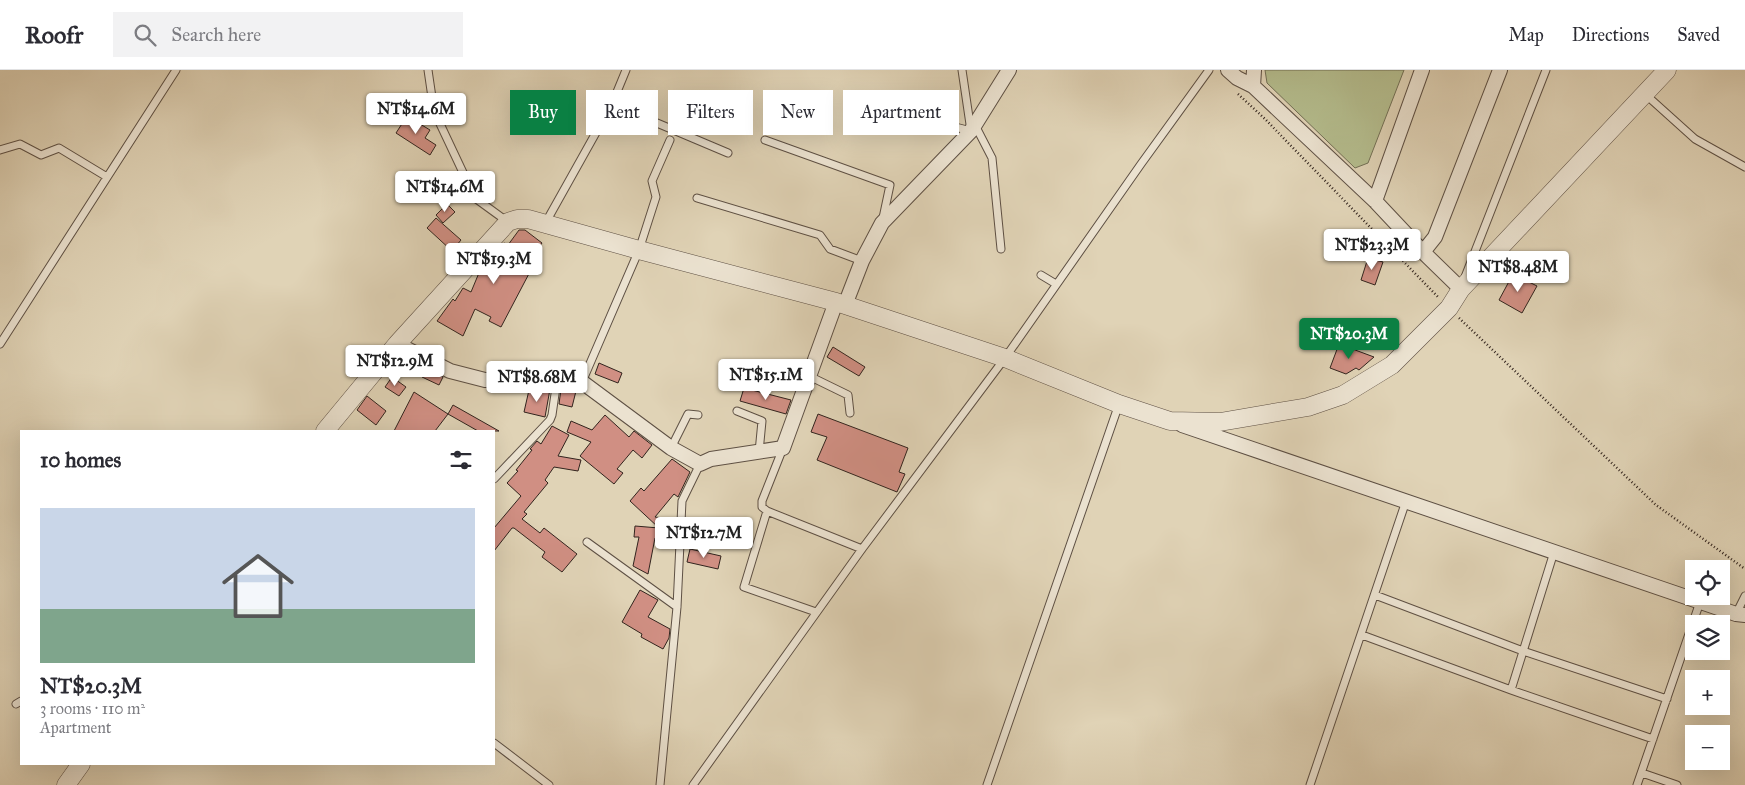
<!DOCTYPE html>
<meta charset="utf-8">
<style>
:root{--surface:#fff;--page:#f2f2f3;--text:#2b2b33;--muted:#7c7c81;--line:#e1e1e2;--accent:#0b8043}
body{margin:0;font-family:"IM FELL Great Primer",serif;background:var(--page);color:var(--text);height:100vh;display:flex;flex-direction:column;font-size:19px;white-space:nowrap}
*{box-sizing:border-box;margin:0}
p{font-size:16px;color:var(--muted)}
.icon{flex:none;width:28px;height:28px;fill:none;stroke:currentColor;stroke-width:2;stroke-linecap:round;stroke-linejoin:round}
.map{position:relative;flex:1;overflow:hidden}
.panel{position:absolute;left:20px;top:360px;width:475px;height:335px;display:flex;flex-direction:column;background:var(--surface);border-radius:0px;box-shadow:0 5px 20px #0002}
.panel>*{flex:none}
.banner{position:absolute;left:510px;top:20px;width:475px;height:45px;display:flex;gap:10px}
.tools{position:absolute;left:1685px;top:490px;display:grid;gap:10px}
.tools a{display:grid;place-items:center;width:45px;height:45px;border-radius:0px;background:var(--surface);box-shadow:0 5px 20px #0002;font-size:25px}
.price{position:absolute;translate:-50% -42px;padding:0 11px;border-radius:5px;background:#fff;color:#222;font-size:16px;line-height:32px;filter:drop-shadow(0 1px 2px #0008)}
.price::after{content:'';position:absolute;left:50%;top:30px;width:15px;height:11px;margin-left:-8px;background:inherit;clip-path:polygon(0 0,100% 0,50% 100%)}
.price.selected{background:var(--accent);color:#fff}
ul{padding:0;list-style:none}
li{display:grid;align-content:center;gap:10px;height:265px;padding:0 20px}
li+li{border-top:1px solid var(--line)}
li span{display:grid;place-items:center;height:155px;border-radius:0px;color:#555}
li>.icon{margin-inline-start:auto}
span .icon{width:90px;height:90px;fill:#fffc;stroke-width:1}
li b{font-size:21px}
h2{display:flex;justify-content:space-between;align-items:center;height:60px;padding:0 20px;font-size:21px}
.tag{padding:0 18px;border-radius:0px;background:var(--surface);box-shadow:0 5px 20px #0002;font-size:18px;line-height:45px}
.tag.selected{background:var(--accent);color:#fff}
header{display:flex;align-items:center;gap:30px;box-sizing:border-box;height:70px;padding:0 25px;background:var(--surface);border-bottom:1px solid var(--line)}
header strong{font-size:24px}
nav{display:flex;gap:28px;margin-inline-start:auto;font-size:18px}
.search{width:350px;height:45px;background:var(--page);display:flex;align-items:center;gap:12px;box-sizing:border-box;padding:0 18px;border-radius:0px;color:var(--muted);font-size:19px}
.map>svg:first-child{display:block}
</style>
<header>
<strong>Roofr</strong>
<div class="search"><svg class="icon" aria-label="search" viewBox="0 0 24 24"><circle cx="10" cy="10" r="6"/><path d="M15 15l6 6"/></svg>Search here</div>
<nav><a>Map</a><a>Directions</a><a>Saved</a></nav>
</header>
<div class="map">
<svg width="1745" height="715" viewBox="0 0 1745 715">
<rect width="100%" height="100%" fill="#e0d3b6"/>
<filter id="stains"><feTurbulence type="fractalNoise" baseFrequency=".004" numOctaves="4"/><feColorMatrix values="0 0 0 0 .2 0 0 0 0 .09 0 0 0 0 .02 0 0 0 .5 -.17"/></filter>
<radialGradient id="worn" r=".72"><stop offset=".6" stop-color="#630" stop-opacity="0"/><stop offset="1" stop-color="#630" stop-opacity=".3"/></radialGradient>
<path fill="#b4bc8d" stroke="#737056" d="M 1265,0 L 1404,0 L 1368,93 L 1355,98 L 1267,13 Z"/>
<path fill="#d08f83" stroke="#32241e" d="M 407,46 L 430,60 L 425,68 L 436,75 L 430,85 L 396,63 Z
M 447,134 L 455,142 L 443,153 L 436,145 Z
M 436,148 L 461,170 L 452,181 L 427,158 Z
M 519,160 L 525,160 L 542,173 L 527,193 L 533,196 L 501,257 L 489,251 L 491,247 L 475,239 L 463,266 L 437,251 L 453,229 L 455,231 L 463,218 L 471,222 L 481,198 L 488,201 L 500,177 L 504,173 L 508,175 Z
M 1368,188 L 1383,192 L 1375,215 L 1361,210 Z
M 1513,204 L 1537,216 L 1522,243 L 1499,230 Z
M 1339,274 L 1374,287 L 1359,300 L 1356,298 L 1346,304 L 1330,298 Z
M 833,277 L 865,297 L 859,306 L 827,287 Z
M 408,289 L 443,307 L 439,315 L 422,307 L 422,306 L 417,303 L 416,304 L 404,299 Z
M 599,293 L 622,303 L 618,313 L 595,304 Z
M 392,307 L 406,317 L 399,326 L 385,317 Z
M 744,318 L 791,330 L 786,344 L 740,331 Z
M 544,319 L 550,319 L 545,347 L 524,342 L 529,320 L 543,323 Z
M 561,319 L 576,321 L 572,337 L 559,334 Z
M 414,322 L 448,344 L 435,361 L 394,361 Z
M 367,326 L 386,341 L 376,355 L 357,340 Z
M 453,335 L 499,361 L 478,361 L 448,344 Z
M 818,344 L 908,378 L 899,402 L 905,404 L 897,422 L 817,390 L 827,367 L 811,362 Z
M 605,345 L 629,367 L 634,361 L 652,375 L 642,388 L 633,380 L 617,399 L 623,403 L 614,414 L 580,386 L 591,372 L 567,362 L 571,351 L 592,360 Z
M 552,356 L 569,365 L 558,386 L 581,390 L 578,401 L 554,397 L 545,410 L 548,413 L 524,442 L 527,444 L 522,449 L 540,463 L 544,458 L 577,484 L 562,502 L 542,487 L 545,482 L 514,458 L 512,458 L 494,481 L 494,458 L 521,426 L 507,413 L 518,401 L 516,400 L 532,380 L 530,379 L 537,371 L 541,374 Z
M 672,389 L 690,402 L 678,427 L 674,424 L 655,447 L 672,449 L 671,469 L 655,468 L 648,504 L 633,496 L 639,467 L 634,467 L 635,456 L 659,458 L 630,431 L 641,418 L 644,421 Z
M 690,479 L 721,486 L 718,499 L 687,492 Z
M 640,520 L 658,530 L 648,547 L 670,559 L 669,568 L 663,579 L 641,567 L 642,564 L 622,552 Z"/>
<g fill="none" stroke-linecap="round" stroke-linejoin="round">
<defs>
<path id="service" d="M 428,0 L 434,41 L 475,128 L 508,152
M 1645,24 L 1695,69 L 1745,97
M 853,31 L 971,61 L 962,0
M 612,34 L 728,83
M 975,55 L 992,88 L 1001,179
M 765,70 L 890,115 L 883,148
M 0,80 L 20,74 L 41,85 L 59,78 L 107,107
M 697,128 L 820,165 L 830,179 L 862,191
M 546,152 L 612,34 L 626,0
M 1041,205 L 1056,214
M 1465,207 L 1546,0
M 0,274 L 176,0
M 809,306 L 848,325 L 850,343
M 582,312 L 639,180 L 656,127 L 652,111 L 670,70
M 737,341 L 762,351 L 759,382
M 671,378 L 688,344 L 698,345
M 783,378 L 762,431 L 762,437 L 767,441 L 744,517 L 816,542
M 494,409 L 550,350 L 552,345 L 557,310
M 767,441 L 862,479
M 587,472 L 677,537
M 1375,525 L 1523,581 L 1667,629
M 1736,544 L 1745,526
M 1362,565 L 1511,620 L 1653,669
M 1511,620 L 1554,482
M 16,634 L 21,631
M 494,673 L 549,715
M 1642,703 L 1677,715
M 660,715 L 677,537 L 682,431 L 700,394
M 693,715 L 862,479 L 1005,288 L 1141,94 L 1209,0
M 987,715 L 1119,334
M 1310,715 L 1406,431
M 1637,715 L 1700,532"/>
<path id="minor" d="M 1228,0 L 1237,8 L 1253,16
M 1254,0 L 1253,16 L 1375,131 L 1423,182 L 1461,219
M 1375,131 L 1422,0
M 1423,182 L 1435,167 L 1500,0
M 845,235 L 862,191 L 882,153 L 971,61 L 1009,0
M 397,274 L 450,301 L 485,310 L 557,310 L 582,312 L 671,378 L 700,394 L 711,389 L 783,378 L 836,232
M 1182,355 L 1736,544 L 1745,545"/>
<path id="tertiary" d="M 325,361 L 397,274 L 508,152 L 517,149 L 528,149 L 546,154 L 639,180 L 836,232 L 1005,288 L 1119,334 L 1170,351 L 1220,352 L 1308,337 L 1343,325 L 1392,295 L 1449,238 L 1461,219 L 1667,0
M 66,715 L 81,694"/>
</defs>
<use href="#service" stroke="#5e5044" stroke-width="9"/>
<use href="#minor" stroke="#5e5044" stroke-width="16"/>
<use href="#tertiary" stroke="#5e5044" stroke-width="19"/>
<path stroke="#32241e" stroke-width="2.5" stroke-dasharray="1 2.5" stroke-linecap="butt" d="M 1238,24 L 1265,49 L 1439,228
M 1459,248 L 1656,435 L 1745,499"/>
<use href="#service" stroke="#ebe2d0" stroke-width="7"/>
<use href="#minor" stroke="#ebe2d0" stroke-width="14"/>
<use href="#tertiary" stroke="#ebe2d0" stroke-width="18"/>
</g>
<rect width="100%" height="100%" filter="url(#stains)"/>
<rect width="100%" height="100%" fill="url(#worn)"/>
</svg>
<div class="tools">
<a><svg class="icon" aria-label="locate" viewBox="0 0 24 24"><circle cx="12" cy="12" r="6"/><path d="M12 2v4M12 18v4M2 12h4M18 12h4"/></svg></a>
<a><svg class="icon" aria-label="layers" viewBox="0 0 24 24"><path d="M12 4l9 5-9 5-9-5zM3 14l9 5 9-5"/></svg></a>
<a>+</a>
<a>−</a>
</div>
<b class="price" style="left:416px;top:65px">NT$14.6M</b>
<b class="price" style="left:445px;top:143px">NT$14.6M</b>
<b class="price" style="left:1372px;top:201px">NT$23.3M</b>
<b class="price" style="left:494px;top:215px">NT$19.3M</b>
<b class="price" style="left:1518px;top:223px">NT$8.48M</b>
<b class="price selected" style="left:1349px;top:290px">NT$20.3M</b>
<b class="price" style="left:395px;top:317px">NT$12.9M</b>
<b class="price" style="left:766px;top:331px">NT$15.1M</b>
<b class="price" style="left:537px;top:333px">NT$8.68M</b>
<b class="price" style="left:704px;top:489px">NT$12.7M</b>
<div class="banner">
<a class="tag selected">Buy</a>
<a class="tag">Rent</a>
<a class="tag">Filters</a>
<a class="tag">New</a>
<a class="tag">Apartment</a>
</div>
<section class="panel">
<h2>10 homes<svg class="icon" aria-label="filters" viewBox="0 0 24 24"><path d="M4 7h16M4 17h16"/><circle cx="9" cy="7" r="2"/><circle cx="15" cy="17" r="2"/></svg></h2>
<ul>
<li><span style="background:linear-gradient(#c9d6e8 65%,#7fa58c 0)"><svg class="icon" aria-label="home" viewBox="0 0 24 24"><path d="M3 11l9-7 9 7M6 9v11h12V9"/></svg></span><div><b>NT$20.3M</b><p>3 rooms · 110 m²</p><p>Apartment</p></div></li>
</ul>
</section>
</div>
